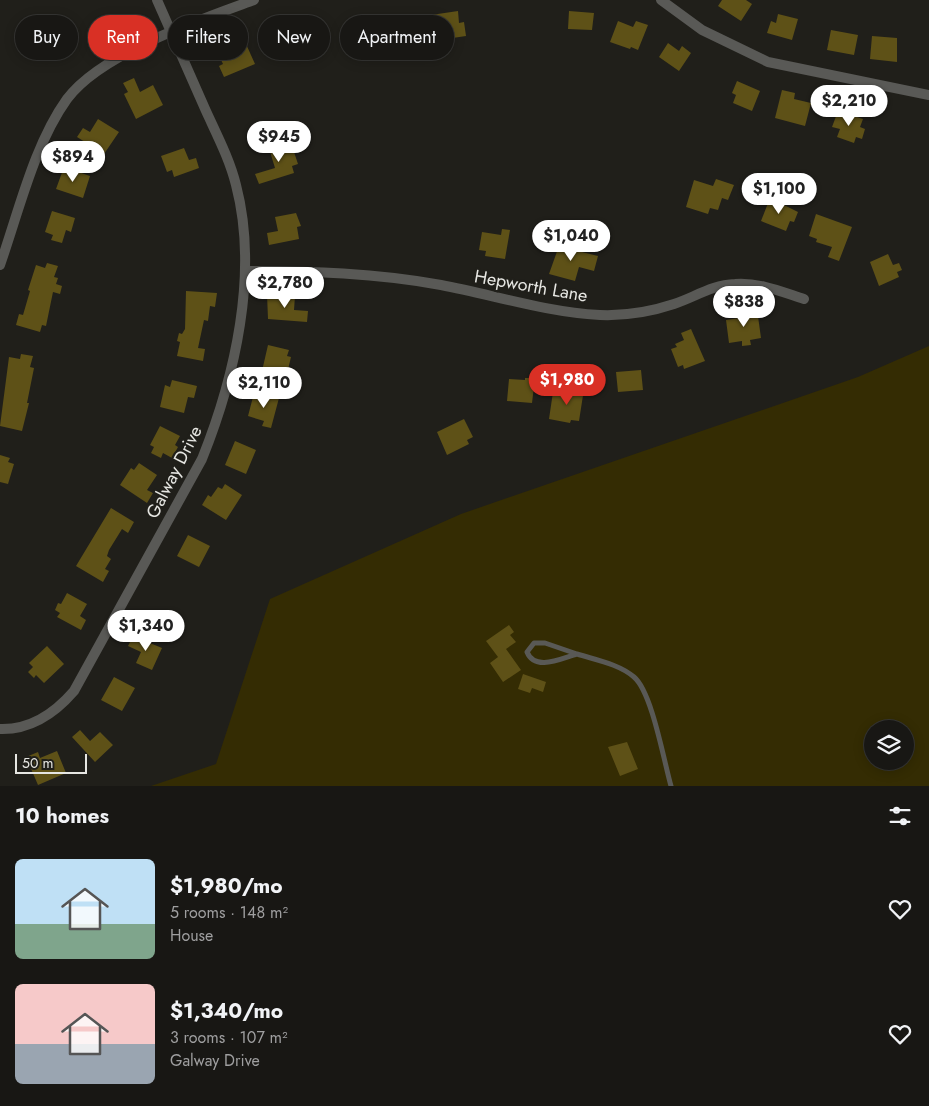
<!DOCTYPE html>
<meta charset="utf-8">
<style>
:root{--surface:#181714;--page:#252422;--text:#f1f3f6;--muted:#9f9fa0;--line:#363634;--accent:#d93025}
body{margin:0;font-family:Jost,sans-serif;background:var(--page);color:var(--text);height:100vh;display:flex;flex-direction:column;font-size:19px;white-space:nowrap}
*{box-sizing:border-box;margin:0}
p{font-size:16px;color:var(--muted)}
.icon{flex:none;width:28px;height:28px;fill:none;stroke:currentColor;stroke-width:2;stroke-linecap:round;stroke-linejoin:round}
.map{position:relative;height:786px;overflow:hidden}
.panel{display:flex;flex-direction:column;background:var(--surface);flex:1}
.panel>*{flex:none}
.banner{position:absolute;left:15px;top:15px;width:500px;height:45px;display:flex;gap:10px}
.fabs{position:absolute;left:864px;top:720px;display:grid;gap:10px}
.fabs a{display:grid;place-items:center;width:50px;height:50px;border-radius:50%;background:var(--surface);box-shadow:0 2px 12px #0003,0 0 0 1px var(--line);font-size:25px}
.scale{position:absolute;left:15px;bottom:12px;width:72px;box-sizing:border-box;padding-left:5px;border:2px solid #e6e6e2;border-top:0;font-size:14px;line-height:18px;white-space:nowrap;color:#e6e6e2;-webkit-text-stroke:4px #201f1a;paint-order:stroke}
.price{position:absolute;translate:-50% -42px;padding:0 11px;border-radius:18px;background:#fff;color:#222;font-size:16px;line-height:32px;filter:drop-shadow(0 1px 2px #0008)}
.price::after{content:'';position:absolute;left:50%;top:30px;width:15px;height:11px;margin-left:-8px;background:inherit;clip-path:polygon(0 0,100% 0,50% 100%)}
.price.active{background:var(--accent);color:#fff}
ul{padding:0;list-style:none}
li{display:flex;align-items:center;gap:15px;height:125px;padding:0 15px}
li span{display:grid;place-items:center;flex:none;width:140px;height:100px;border-radius:8px;color:#555}
li>.icon{margin-inline-start:auto}
span .icon{width:60px;height:60px;fill:#fffc;stroke-width:1}
li b{font-size:21px}
h2{display:flex;justify-content:space-between;align-items:center;height:60px;padding:0 15px;font-size:21px}
.chip{padding:0 18px;border-radius:22px;background:var(--surface);box-shadow:0 2px 12px #0003,0 0 0 1px var(--line);font-size:18px;line-height:45px}
.chip.active{background:var(--accent);color:#fff}
.map>svg:first-child{display:block}
</style>
<div class="map">
<svg width="929" height="786" viewBox="0 0 929 786">
<rect width="100%" height="100%" fill="#201f1a"/>
<path fill="#342c03" fill-rule="evenodd" d="M 929,346 L 929,786 L 151,786 L 216,764 L 270,599 L 461,514 L 858,377 ZM 872,729 L 905,729 L 905,761 L 872,761 Z"/>
<path fill="#5e5117" d="M 722,0 L 746,0 L 752,4 L 741,21 L 718,6 Z
M 458,11 L 459,23 L 464,22 L 466,36 L 439,40 L 439,37 L 434,37 L 431,15 Z
M 569,11 L 594,13 L 592,30 L 568,29 Z
M 778,14 L 798,19 L 792,40 L 767,33 L 771,21 L 776,23 Z
M 618,21 L 633,27 L 636,21 L 648,25 L 638,50 L 631,47 L 630,49 L 610,42 Z
M 232,30 L 239,47 L 246,44 L 255,64 L 224,77 L 219,66 L 223,64 L 211,39 Z
M 831,30 L 858,35 L 854,55 L 827,50 Z
M 872,36 L 897,38 L 897,62 L 870,59 Z
M 668,43 L 679,51 L 682,46 L 691,53 L 679,71 L 659,57 Z
M 134,78 L 140,92 L 153,85 L 163,105 L 136,119 L 124,94 L 128,92 L 123,83 Z
M 737,81 L 760,91 L 752,111 L 733,103 L 736,95 L 732,93 Z
M 782,90 L 795,93 L 794,99 L 811,103 L 805,126 L 775,118 Z
M 838,111 L 863,119 L 860,127 L 865,129 L 862,139 L 856,137 L 854,143 L 837,137 L 840,129 L 832,127 Z
M 98,119 L 119,132 L 104,154 L 77,137 L 83,128 L 90,132 Z
M 283,140 L 286,148 L 292,146 L 298,164 L 292,166 L 294,173 L 259,184 L 255,174 L 275,168 L 268,145 Z
M 184,148 L 189,160 L 196,158 L 199,168 L 174,177 L 172,170 L 167,172 L 161,156 Z
M 64,167 L 90,176 L 83,198 L 56,189 Z
M 716,179 L 734,185 L 728,200 L 722,198 L 718,210 L 710,208 L 708,214 L 686,207 L 694,180 L 713,186 Z
M 770,198 L 798,212 L 794,222 L 790,221 L 786,231 L 761,221 Z
M 52,211 L 75,218 L 71,232 L 66,230 L 62,243 L 51,240 L 53,235 L 45,232 Z
M 296,213 L 301,226 L 297,227 L 299,239 L 269,245 L 267,233 L 278,231 L 275,217 Z
M 816,214 L 852,227 L 839,261 L 828,257 L 832,247 L 816,242 L 817,239 L 809,236 Z
M 502,229 L 510,230 L 505,259 L 485,256 L 486,251 L 479,250 L 482,232 L 501,235 Z
M 560,243 L 575,246 L 574,250 L 598,256 L 594,271 L 579,267 L 575,281 L 549,274 Z
M 888,254 L 893,265 L 899,263 L 902,270 L 897,272 L 899,277 L 879,286 L 870,262 Z
M 47,263 L 58,266 L 54,277 L 58,278 L 56,284 L 62,286 L 60,294 L 53,292 L 46,326 L 42,325 L 40,332 L 16,325 L 19,314 L 23,315 L 30,291 L 28,290 L 36,265 L 45,268 Z
M 186,291 L 217,293 L 215,307 L 210,306 L 208,321 L 204,320 L 198,348 L 205,349 L 203,361 L 177,356 L 180,342 L 177,341 L 179,333 L 182,334 L 185,329 Z
M 267,294 L 295,296 L 294,310 L 308,311 L 307,322 L 268,319 Z
M 757,309 L 761,338 L 750,340 L 751,345 L 742,346 L 742,341 L 729,343 L 726,320 L 746,317 L 745,310 Z
M 691,329 L 705,361 L 684,369 L 683,365 L 678,367 L 671,349 L 677,347 L 675,344 L 684,340 L 681,333 Z
M 268,345 L 289,350 L 287,356 L 291,357 L 285,382 L 272,379 L 273,374 L 262,371 Z
M 21,354 L 33,356 L 30,367 L 34,368 L 27,403 L 29,403 L 22,431 L 0,426 L 9,357 L 20,359 Z
M 641,370 L 643,390 L 618,392 L 616,372 Z
M 525,378 L 535,378 L 532,403 L 507,401 L 509,379 L 525,380 Z
M 172,380 L 197,386 L 194,398 L 188,397 L 184,413 L 160,407 L 165,385 L 170,387 Z
M 573,388 L 584,389 L 579,421 L 571,420 L 570,423 L 549,419 L 553,392 L 571,394 Z
M 259,392 L 279,398 L 271,428 L 262,426 L 264,421 L 248,416 L 253,397 L 257,399 Z
M 464,419 L 473,437 L 467,440 L 469,444 L 447,455 L 437,432 Z
M 160,426 L 180,436 L 175,445 L 178,447 L 172,458 L 163,453 L 161,458 L 151,453 L 154,447 L 150,445 Z
M 235,441 L 256,450 L 246,474 L 225,465 Z
M 0,455 L 10,458 L 8,462 L 14,464 L 8,484 L 0,482 Z
M 139,463 L 157,475 L 147,490 L 153,493 L 147,503 L 120,485 L 131,468 L 134,470 Z
M 225,484 L 242,495 L 226,520 L 202,505 L 208,495 L 211,497 L 218,487 L 222,489 Z
M 111,508 L 134,522 L 128,533 L 122,529 L 109,550 L 107,556 L 111,559 L 105,569 L 109,571 L 103,582 L 76,566 Z
M 188,535 L 210,546 L 199,567 L 177,556 Z
M 67,593 L 87,604 L 80,616 L 86,620 L 81,630 L 57,617 L 60,613 L 55,610 L 58,603 L 61,604 Z
M 509,625 L 514,632 L 510,635 L 516,642 L 506,649 L 521,670 L 503,682 L 490,663 L 498,657 L 486,641 Z
M 133,636 L 162,648 L 152,670 L 136,663 L 141,652 L 128,646 Z
M 47,646 L 64,664 L 44,683 L 36,675 L 34,678 L 28,672 L 33,667 L 29,663 Z
M 523,674 L 546,682 L 543,692 L 532,688 L 530,693 L 518,689 Z
M 114,677 L 135,688 L 122,711 L 101,700 Z
M 80,730 L 90,741 L 100,732 L 113,745 L 95,762 L 72,737 Z
M 627,742 L 638,769 L 620,776 L 608,747 Z
M 57,751 L 66,773 L 38,785 L 26,757 L 38,752 L 40,758 Z"/>
<g fill="none" stroke-linecap="round" stroke-linejoin="round">
<path stroke="#595956" stroke-width="5" d="M 534,643 L 545,643 L 577,654 C 562,658 535,672 527,652 Z
M 577,654 C 596,660 619,664 634,677 C 652,692 664,762 671,786"/>
<path stroke="#595956" stroke-width="10" d="M 661,0 L 702,30 L 768,62 L 929,95
M 0,265 C 19,211 34,145 67,99 C 101,53 202,19 254,0
M 245,271 C 311,271 376,273 441,285 C 494,295 545,312 600,315 C 626,316 650,312 674,304 C 695,297 712,285 735,284 C 758,282 782,292 804,299
M 0,729 C 30,730 55,713 74,691 L 202,459 C 235,377 259,273 236,185 C 230,160 217,135 206,111 C 190,74 173,37 157,0"/>
</g>
<g text-anchor="middle" dominant-baseline="central" stroke-width="4.5" stroke-linejoin="round" paint-order="stroke">
<g font-size="18" fill="#e6e6e2" stroke="#201f1a">
<text transform="translate(531 286) rotate(10)">Hepworth Lane</text>
<text transform="translate(174 472) rotate(-63)">Galway Drive</text>
</g>
</g>
</svg>
<div class="fabs">
<a><svg class="icon" aria-label="layers" viewBox="0 0 24 24"><path d="M12 4l9 5-9 5-9-5zM3 14l9 5 9-5"/></svg></a>
</div>
<div class="scale">50 m</div>
<b class="price" style="left:849px;top:127px">$2,210</b>
<b class="price" style="left:279px;top:163px">$945</b>
<b class="price" style="left:73px;top:183px">$894</b>
<b class="price" style="left:779px;top:215px">$1,100</b>
<b class="price" style="left:571px;top:262px">$1,040</b>
<b class="price" style="left:285px;top:309px">$2,780</b>
<b class="price" style="left:744px;top:328px">$838</b>
<b class="price active" style="left:567px;top:406px">$1,980</b>
<b class="price" style="left:264px;top:409px">$2,110</b>
<b class="price" style="left:146px;top:652px">$1,340</b>
<div class="banner">
<a class="chip">Buy</a>
<a class="chip active">Rent</a>
<a class="chip">Filters</a>
<a class="chip">New</a>
<a class="chip">Apartment</a>
</div>
</div>
<section class="panel">
<h2>10 homes<svg class="icon" aria-label="filters" viewBox="0 0 24 24"><path d="M4 7h16M4 17h16"/><circle cx="9" cy="7" r="2"/><circle cx="15" cy="17" r="2"/></svg></h2>
<ul>
<li><span style="background:linear-gradient(#bfe0f5 65%,#7fa58c 0)"><svg class="icon" aria-label="home" viewBox="0 0 24 24"><path d="M3 11l9-7 9 7M6 9v11h12V9"/></svg></span><div><b>$1,980/mo</b><p>5 rooms · 148 m²</p><p>House</p></div><svg class="icon" aria-label="heart" viewBox="0 0 24 24"><path d="M12 20l-8-8c-3-5 5-10 8-4 3-6 11-1 8 4z"/></svg></li>
<li><span style="background:linear-gradient(#f6c9c9 60%,#9aa5b1 0)"><svg class="icon" aria-label="home" viewBox="0 0 24 24"><path d="M3 11l9-7 9 7M6 9v11h12V9"/></svg></span><div><b>$1,340/mo</b><p>3 rooms · 107 m²</p><p>Galway Drive</p></div><svg class="icon" aria-label="heart" viewBox="0 0 24 24"><path d="M12 20l-8-8c-3-5 5-10 8-4 3-6 11-1 8 4z"/></svg></li>
</ul>
</section>
